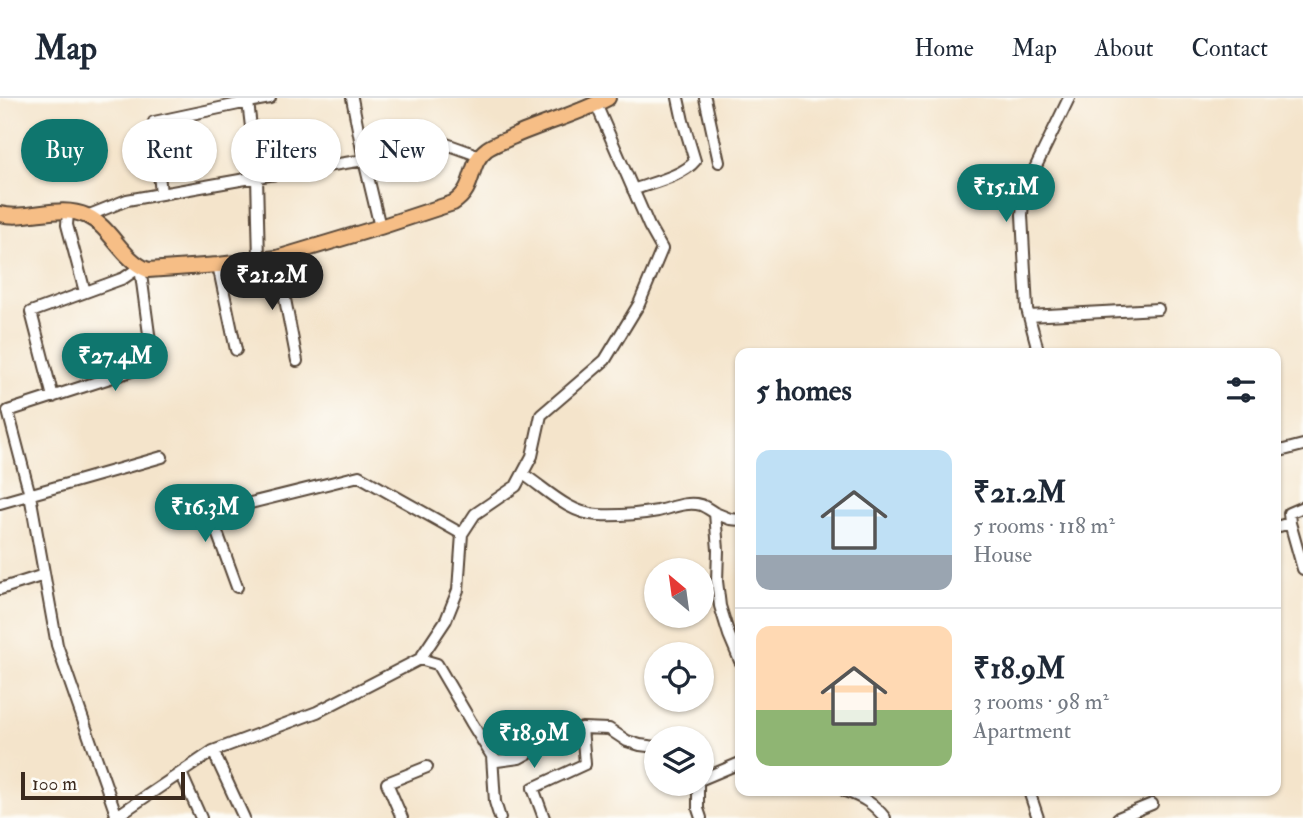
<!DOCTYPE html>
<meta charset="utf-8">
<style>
:root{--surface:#fff;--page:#f2f2f3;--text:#1f2937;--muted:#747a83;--line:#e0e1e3;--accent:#0f766e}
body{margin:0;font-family:"IM FELL Double Pica",serif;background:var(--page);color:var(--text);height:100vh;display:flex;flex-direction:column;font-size:26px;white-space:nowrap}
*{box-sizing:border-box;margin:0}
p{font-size:23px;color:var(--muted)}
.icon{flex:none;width:38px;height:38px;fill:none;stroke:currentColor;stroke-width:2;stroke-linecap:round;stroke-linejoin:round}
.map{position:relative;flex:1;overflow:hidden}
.sheet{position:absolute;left:735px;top:250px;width:546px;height:448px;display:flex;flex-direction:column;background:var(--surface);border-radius:14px;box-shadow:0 2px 5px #0004}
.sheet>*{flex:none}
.guide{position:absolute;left:21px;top:21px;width:609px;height:63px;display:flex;gap:14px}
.needle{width:46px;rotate:331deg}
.fabs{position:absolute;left:644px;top:460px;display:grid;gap:14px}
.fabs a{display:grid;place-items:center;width:70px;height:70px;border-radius:50%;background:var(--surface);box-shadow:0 2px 5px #0004;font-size:35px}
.scale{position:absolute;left:21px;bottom:18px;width:164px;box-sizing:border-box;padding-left:7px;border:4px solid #3b2a1e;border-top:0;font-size:19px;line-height:24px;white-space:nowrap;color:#3b2a1e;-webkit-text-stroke:5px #fdfcf7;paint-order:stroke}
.price{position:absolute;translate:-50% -60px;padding:0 16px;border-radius:24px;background:var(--accent);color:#fff;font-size:23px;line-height:46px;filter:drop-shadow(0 2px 4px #0008)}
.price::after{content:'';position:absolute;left:50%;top:42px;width:21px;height:16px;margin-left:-10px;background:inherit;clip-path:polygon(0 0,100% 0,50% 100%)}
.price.current{background:#222;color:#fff}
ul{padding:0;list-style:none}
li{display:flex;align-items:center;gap:21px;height:175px;padding:0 21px}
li+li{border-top:2px solid var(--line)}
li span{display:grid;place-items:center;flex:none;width:196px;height:140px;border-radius:14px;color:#555}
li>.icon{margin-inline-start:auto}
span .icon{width:84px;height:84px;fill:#fffc;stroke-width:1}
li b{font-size:30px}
h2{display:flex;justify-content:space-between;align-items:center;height:84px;padding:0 21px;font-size:30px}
.chip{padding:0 24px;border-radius:32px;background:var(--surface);box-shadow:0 2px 5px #0004;font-size:24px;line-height:63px}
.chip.current{background:var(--accent);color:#fff}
header{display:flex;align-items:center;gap:42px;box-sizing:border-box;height:98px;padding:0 35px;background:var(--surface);border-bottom:2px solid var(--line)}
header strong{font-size:33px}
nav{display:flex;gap:38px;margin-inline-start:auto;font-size:24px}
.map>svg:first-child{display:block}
</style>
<header>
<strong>Map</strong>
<nav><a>Home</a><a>Map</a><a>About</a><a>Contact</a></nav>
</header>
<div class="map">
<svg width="1303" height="720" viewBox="0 0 1303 720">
<rect width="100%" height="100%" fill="#fdfcf7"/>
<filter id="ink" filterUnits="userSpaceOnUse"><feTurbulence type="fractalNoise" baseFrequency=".0143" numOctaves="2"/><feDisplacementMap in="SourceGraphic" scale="14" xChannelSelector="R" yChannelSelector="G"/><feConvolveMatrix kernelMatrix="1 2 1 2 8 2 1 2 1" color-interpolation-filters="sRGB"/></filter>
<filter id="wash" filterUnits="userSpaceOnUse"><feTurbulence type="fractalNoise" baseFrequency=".00686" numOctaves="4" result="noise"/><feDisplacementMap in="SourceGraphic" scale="28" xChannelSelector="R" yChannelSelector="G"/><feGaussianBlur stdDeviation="1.57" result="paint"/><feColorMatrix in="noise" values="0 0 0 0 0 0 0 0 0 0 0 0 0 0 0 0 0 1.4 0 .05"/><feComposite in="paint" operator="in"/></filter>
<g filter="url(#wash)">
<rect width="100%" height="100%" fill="#f4e4cb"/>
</g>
<g filter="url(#ink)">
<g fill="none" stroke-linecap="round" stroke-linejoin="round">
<defs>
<path id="minor" d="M 247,0 L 248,4 L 270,0
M 352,0 L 364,62 L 380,129
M 705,0 L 719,64
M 248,4 L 257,79 L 161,96 L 154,24 Z
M 633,92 C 651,85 683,78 695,63 L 683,23 L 678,0
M 68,114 L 67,127 L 85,194
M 87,118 L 127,102 L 161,96
M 277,160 L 297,263
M 259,162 L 257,79 L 364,62 L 441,44 L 480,58
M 218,167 L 236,252
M 1029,218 L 1158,211
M 1039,256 L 1027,211 L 1022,117 L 1024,93 L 1069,0
M 53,299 L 31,214 L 124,180 L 140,169 L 153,266 L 8,313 L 30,397 L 57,547 L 117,719
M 1276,354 L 1303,347
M 523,376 C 546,391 568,415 598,417 C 617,418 640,416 658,413 C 672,410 686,403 701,407 C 706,409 710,412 715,415 L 718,452 L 717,483 L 720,508 L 729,537 L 740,563
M 202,393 L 237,489
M 0,405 L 162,359
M 210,415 L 359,378 L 462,436
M 715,415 L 730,421 L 740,422
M 1290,425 L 1289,415 L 1303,409
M 1276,429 L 1290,425 L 1303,471
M 0,491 L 44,477
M 420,561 L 437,566 L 471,624 L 492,658 L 497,663 L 519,660 L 552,642 L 582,630 L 609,631 L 627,643 L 640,647 L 656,649
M 213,653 L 244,720
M 492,658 L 495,704 L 500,720
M 181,675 L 201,720
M 702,681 L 740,665
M 698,686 L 698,711 L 701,720
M 845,693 C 863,699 874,706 885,720
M 1029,693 L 1038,720
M 114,720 L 213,653 L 317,614 L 420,561 L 446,522 L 458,492 L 462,436 L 475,416 L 516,388 L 532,358 L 541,317 L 605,262 L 639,206 L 662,151 L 649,128 L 596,6
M 402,720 L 387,685 L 427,669
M 544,720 L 533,690 L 585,666 L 582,630
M 1118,720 L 1152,706"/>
<path id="major" d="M 0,116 C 28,123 59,105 87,118 C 111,129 122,162 148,172 L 218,167 L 277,160 L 380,129 L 453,105 C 477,90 467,66 487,51 C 494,46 504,43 512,39 C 543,25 578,16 608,0"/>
</defs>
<use href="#minor" stroke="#574638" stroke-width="14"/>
<use href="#major" stroke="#574638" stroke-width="18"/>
<use href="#minor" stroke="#fff" stroke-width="10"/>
<use href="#major" stroke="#f6be86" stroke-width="14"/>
</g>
</g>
</svg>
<div class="fabs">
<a><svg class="needle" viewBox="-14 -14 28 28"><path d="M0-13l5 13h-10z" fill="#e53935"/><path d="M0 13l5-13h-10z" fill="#747a83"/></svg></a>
<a><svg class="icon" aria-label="locate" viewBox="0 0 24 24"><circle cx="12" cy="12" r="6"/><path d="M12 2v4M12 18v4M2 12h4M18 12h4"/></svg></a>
<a><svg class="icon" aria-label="layers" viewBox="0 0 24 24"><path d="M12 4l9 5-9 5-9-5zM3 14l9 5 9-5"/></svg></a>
</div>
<div class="scale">100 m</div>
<b class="price" style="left:1006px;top:126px">₹15.1M</b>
<b class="price current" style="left:272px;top:214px">₹21.2M</b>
<b class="price" style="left:115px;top:295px">₹27.4M</b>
<b class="price" style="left:205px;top:446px">₹16.3M</b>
<b class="price" style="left:534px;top:672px">₹18.9M</b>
<div class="guide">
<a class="chip current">Buy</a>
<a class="chip">Rent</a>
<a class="chip">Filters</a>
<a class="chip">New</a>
</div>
<section class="sheet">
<h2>5 homes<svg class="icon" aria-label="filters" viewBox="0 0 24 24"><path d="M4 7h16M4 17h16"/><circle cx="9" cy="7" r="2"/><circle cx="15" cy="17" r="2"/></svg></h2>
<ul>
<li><span style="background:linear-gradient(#bfe0f5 75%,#9aa5b1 0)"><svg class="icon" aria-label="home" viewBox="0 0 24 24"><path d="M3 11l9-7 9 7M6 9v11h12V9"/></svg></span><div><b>₹21.2M</b><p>5 rooms · 118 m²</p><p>House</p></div></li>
<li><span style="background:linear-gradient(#ffd9b3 60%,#8fb573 0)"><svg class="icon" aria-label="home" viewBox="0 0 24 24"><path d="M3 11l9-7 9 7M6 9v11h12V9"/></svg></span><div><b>₹18.9M</b><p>3 rooms · 98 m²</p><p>Apartment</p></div></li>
</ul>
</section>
</div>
